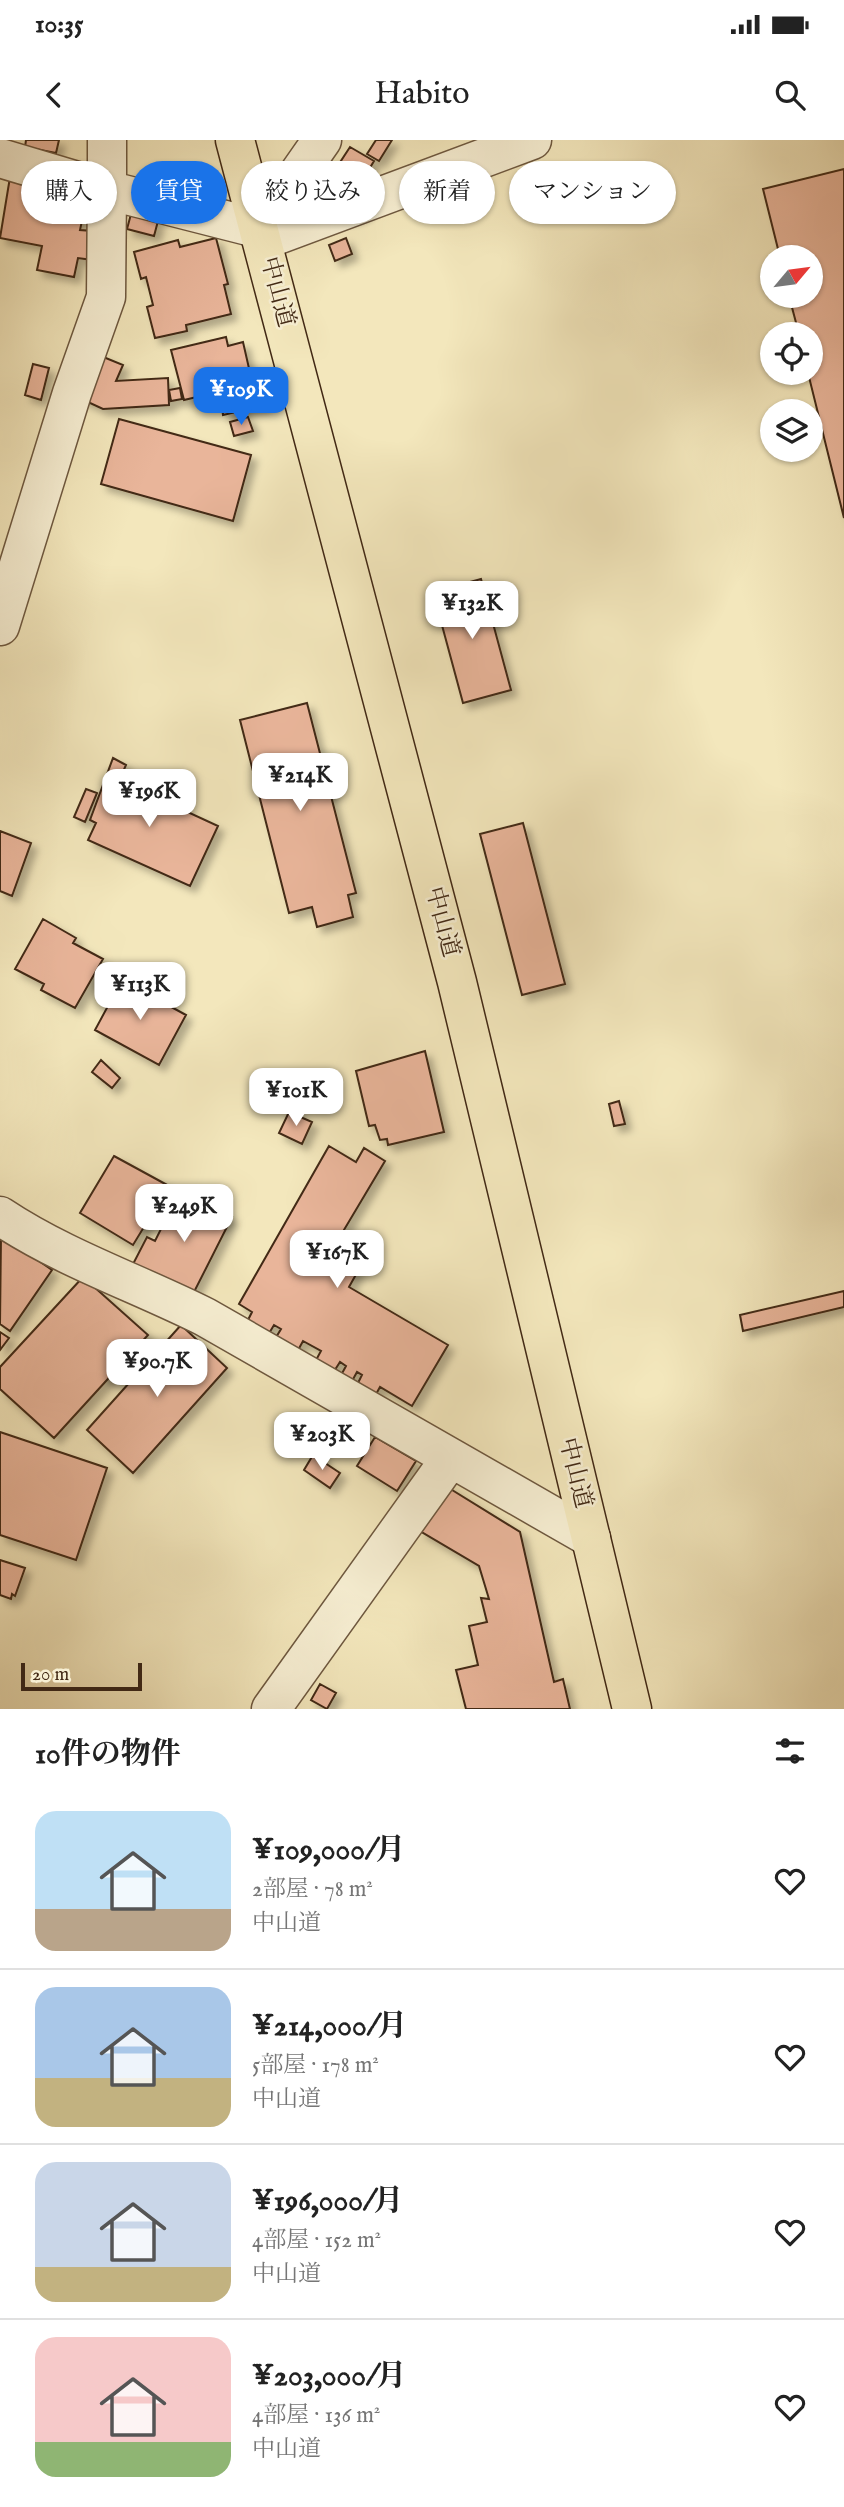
<!DOCTYPE html>
<html lang="ja">
<meta charset="utf-8">
<style>
:root{--surface:#fff;--page:#f2f2f2;--text:#222;--muted:#767676;--line:#e0e0e0;--accent:#1a73e8}
body{margin:0;font-family:"IM FELL English","Noto Serif JP",serif;background:var(--page);color:var(--text);height:100vh;display:flex;flex-direction:column;font-size:26px;white-space:nowrap}
*{box-sizing:border-box;margin:0}
p{font-size:23px;color:var(--muted)}
.icon{flex:none;width:38px;height:38px;fill:none;stroke:currentColor;stroke-width:2;stroke-linecap:round;stroke-linejoin:round}
.map{position:relative;height:1569px;overflow:hidden}
.side{display:flex;flex-direction:column;background:var(--surface);flex:1}
.side>*{flex:none}
.hud{position:absolute;left:21px;top:21px;width:803px;height:63px;display:flex;gap:14px}
.needle{width:46px;rotate:61deg}
.controls{position:absolute;left:760px;top:105px;display:grid;gap:14px}
.controls a{display:grid;place-items:center;width:63px;height:63px;border-radius:50%;background:var(--surface);box-shadow:0 2px 5px #0004;font-size:35px}
.scale{position:absolute;left:21px;bottom:18px;width:121px;box-sizing:border-box;padding-left:7px;border:4px solid #422915;border-top:0;font-size:19px;line-height:24px;white-space:nowrap;color:#422915;-webkit-text-stroke:5px #f7efd3;paint-order:stroke}
.price{position:absolute;translate:-50% -60px;padding:0 16px;border-radius:14px;background:#fff;color:#222;font-size:23px;line-height:46px;filter:drop-shadow(0 2px 4px #0008)}
.price::after{content:'';position:absolute;left:50%;top:42px;width:21px;height:16px;margin-left:-10px;background:inherit;clip-path:polygon(0 0,100% 0,50% 100%)}
.price.selected{background:var(--accent);color:#fff}
ul{padding:0;list-style:none}
li{display:flex;align-items:center;gap:21px;height:175px;padding:0 35px}
li+li{border-top:2px solid var(--line)}
li span{display:grid;place-items:center;flex:none;width:196px;height:140px;border-radius:21px;color:#555}
li>.icon{margin-inline-start:auto}
span .icon{width:84px;height:84px;fill:#fffc;stroke-width:1}
li b{font-size:30px}
h2{display:flex;justify-content:space-between;align-items:center;height:84px;padding:0 35px;font-size:30px}
.tag{padding:0 24px;border-radius:32px;background:var(--surface);box-shadow:0 2px 5px #0004;font-size:24px;line-height:63px}
.tag.selected{background:var(--accent);color:#fff}
.status{display:flex;justify-content:space-between;align-items:center;height:49px;padding:0 35px;background:var(--surface);direction:ltr}
.status svg{height:19px;fill:currentColor}
header{display:flex;justify-content:space-between;align-items:center;height:91px;padding:0 35px;background:var(--surface);font-size:32px;font-weight:600}
.map>svg:first-child{display:block}
</style>
<div class="status"><b>10:35</b><svg viewBox="0 0 49 12"><path d="M0 12V9h3v3zM5 12V6h3v6zM10 12V3h3v9zM15 12V0h3v12zM26 1h20v11H26zM47 4h2v5h-2z"/></svg></div>
<header><svg class="icon" aria-label="back" viewBox="0 0 24 24"><path d="M15 5l-7 7 7 7"/></svg>Habito<svg class="icon" aria-label="search" viewBox="0 0 24 24"><circle cx="10" cy="10" r="6"/><path d="M15 15l6 6"/></svg></header>
<div class="map">
<svg width="844" height="1569" viewBox="0 0 844 1569">
<defs>
<filter id="shadow"><feDropShadow dx="6" dy="6" stdDeviation="3.5" flood-color="#0004"/></filter>
</defs>
<rect width="100%" height="100%" fill="#f3e7bc"/>
<filter id="stains"><feTurbulence type="fractalNoise" baseFrequency=".00286" numOctaves="4"/><feColorMatrix values="0 0 0 0 .2 0 0 0 0 .09 0 0 0 0 .02 0 0 0 .5 -.17"/></filter>
<radialGradient id="worn" r=".72"><stop offset=".6" stop-color="#630" stop-opacity="0"/><stop offset="1" stop-color="#630" stop-opacity=".3"/></radialGradient>
<path fill="#e9b59a" stroke="#422915" stroke-width="2" filter="url(#shadow)" d="M 26,0 L 59,0 L 56,13 L 25,7 Z
M 376,0 L 392,0 L 379,21 L 367,14 Z
M 350,7 L 374,21 L 362,41 L 337,27 Z
M 844,29 L 844,378 L 808,233 L 810,194 L 799,194 L 789,156 L 810,156 L 810,117 L 780,117 L 763,49 Z
M 11,31 L 94,54 L 91,72 L 84,71 L 80,90 L 93,91 L 93,120 L 78,118 L 74,137 L 37,130 L 42,106 L 0,98 Z
M 131,74 L 158,81 L 154,96 L 127,89 Z
M 216,98 L 228,144 L 224,145 L 231,174 L 186,185 L 187,191 L 155,198 L 147,167 L 153,165 L 146,137 L 141,139 L 134,112 L 178,100 L 180,107 Z
M 346,98 L 352,114 L 335,121 L 329,105 Z
M 226,197 L 228,206 L 243,202 L 253,246 L 201,259 L 201,256 L 184,260 L 171,210 Z
M 96,214 L 123,225 L 116,241 L 168,238 L 169,265 L 103,269 L 77,257 Z
M 33,224 L 49,228 L 41,260 L 25,255 Z
M 180,248 L 182,259 L 171,261 L 169,250 Z
M 264,257 L 266,265 L 223,275 L 222,268 Z
M 248,277 L 253,291 L 234,296 L 230,282 Z
M 119,279 L 251,315 L 233,381 L 101,344 Z
M 481,439 L 511,550 L 463,563 L 433,452 Z
M 307,563 L 356,753 L 348,755 L 353,777 L 317,787 L 312,767 L 289,773 L 240,580 Z
M 113,618 L 126,625 L 122,634 L 117,631 L 116,639 L 218,686 L 190,746 L 88,700 L 96,683 L 90,680 Z
M 86,649 L 97,653 L 85,682 L 74,677 Z
M 523,683 L 565,844 L 522,855 L 480,694 Z
M 0,691 L 31,703 L 12,756 L 0,751 Z
M 43,779 L 76,798 L 73,803 L 103,819 L 75,868 L 41,850 L 44,844 L 15,829 Z
M 122,840 L 186,875 L 159,925 L 95,890 Z
M 425,911 L 444,992 L 388,1005 L 387,999 L 380,1000 L 375,985 L 369,986 L 356,931 Z
M 101,920 L 120,938 L 112,948 L 92,932 Z
M 619,961 L 625,984 L 614,986 L 609,964 Z
M 289,972 L 312,982 L 302,1004 L 279,993 Z
M 329,1006 L 356,1022 L 364,1008 L 385,1021 L 329,1115 L 358,1131 L 349,1147 L 448,1205 L 412,1266 L 380,1247 L 375,1256 L 357,1245 L 362,1235 L 357,1232 L 351,1243 L 340,1237 L 346,1226 L 340,1222 L 333,1233 L 315,1222 L 321,1211 L 303,1201 L 297,1212 L 275,1199 L 281,1189 L 274,1185 L 268,1195 L 247,1182 L 252,1172 L 239,1164 Z
M 114,1016 L 169,1046 L 133,1105 L 80,1073 Z
M 180,1051 L 232,1077 L 192,1156 L 132,1126 L 147,1097 L 155,1101 Z
M 1,1095 L 52,1130 L 10,1191 L 0,1184 Z
M 83,1137 L 148,1195 L 54,1298 L 0,1249 L 0,1227 Z
M 844,1151 L 844,1167 L 743,1191 L 740,1175 Z
M 181,1185 L 227,1228 L 133,1333 L 87,1290 Z
M 0,1192 L 9,1198 L 0,1210 Z
M 0,1292 L 107,1328 L 76,1420 L 0,1395 Z
M 375,1297 L 416,1321 L 397,1351 L 357,1326 Z
M 313,1315 L 340,1333 L 330,1348 L 304,1330 Z
M 444,1345 L 520,1392 L 554,1542 L 563,1539 L 570,1569 L 466,1569 L 456,1530 L 478,1525 L 469,1486 L 487,1482 L 481,1458 L 489,1459 L 479,1426 L 420,1391 Z
M 0,1420 L 25,1428 L 15,1456 L 12,1454 L 11,1459 L 0,1455 Z
M 320,1544 L 336,1553 L 327,1569 L 311,1560 Z"/>
<g fill="none" stroke-linecap="round" stroke-linejoin="round">
<defs>
<path id="minor" d="M 0,18 L 107,50 L 107,0
M 264,100 L 532,0
M 0,486 L 72,253 L 106,157 L 107,50 L 260,89 L 322,0
M 0,1076 C 63,1118 137,1143 205,1177 L 591,1398
M 271,1569 L 450,1319"/>
<path id="highway" d="M 235,0 L 457,842 L 632,1569"/>
</defs>
<use href="#minor" stroke="#6e583f" stroke-width="41"/>
<use href="#highway" stroke="#422915" stroke-width="41"/>
<use href="#minor" stroke="#f7efd3" stroke-width="38"/>
<use href="#highway" stroke="#f3e7bc" stroke-width="38"/>
</g>
<g text-anchor="middle" dominant-baseline="central" stroke-width="5" stroke-linejoin="round" paint-order="stroke">
<g font-size="24" fill="#422915" stroke="#f7efd3">
<text transform="translate(277 152) rotate(75)">中山道</text>
<text transform="translate(442 782) rotate(75)">中山道</text>
<text transform="translate(575 1333) rotate(76)">中山道</text>
</g>
</g>
<rect width="100%" height="100%" filter="url(#stains)"/>
<rect width="100%" height="100%" fill="url(#worn)"/>
</svg>
<div class="controls">
<a><svg class="needle" viewBox="-14 -14 28 28"><path d="M0-13l5 13h-10z" fill="#e53935"/><path d="M0 13l5-13h-10z" fill="#767676"/></svg></a>
<a><svg class="icon" aria-label="locate" viewBox="0 0 24 24"><circle cx="12" cy="12" r="6"/><path d="M12 2v4M12 18v4M2 12h4M18 12h4"/></svg></a>
<a><svg class="icon" aria-label="layers" viewBox="0 0 24 24"><path d="M12 4l9 5-9 5-9-5zM3 14l9 5 9-5"/></svg></a>
</div>
<div class="scale">20 m</div>
<b class="price selected" style="left:241px;top:287px">¥109K</b>
<b class="price" style="left:472px;top:501px">¥132K</b>
<b class="price" style="left:300px;top:673px">¥214K</b>
<b class="price" style="left:149px;top:689px">¥196K</b>
<b class="price" style="left:140px;top:882px">¥113K</b>
<b class="price" style="left:296px;top:988px">¥101K</b>
<b class="price" style="left:184px;top:1104px">¥249K</b>
<b class="price" style="left:337px;top:1150px">¥167K</b>
<b class="price" style="left:157px;top:1259px">¥90.7K</b>
<b class="price" style="left:322px;top:1332px">¥203K</b>
<div class="hud">
<a class="tag">購入</a>
<a class="tag selected">賃貸</a>
<a class="tag">絞り込み</a>
<a class="tag">新着</a>
<a class="tag">マンション</a>
</div>
</div>
<section class="side">
<h2>10件の物件<svg class="icon" aria-label="filters" viewBox="0 0 24 24"><path d="M4 7h16M4 17h16"/><circle cx="9" cy="7" r="2"/><circle cx="15" cy="17" r="2"/></svg></h2>
<ul>
<li><span style="background:linear-gradient(#bfe0f5 70%,#b9a48a 0)"><svg class="icon" aria-label="home" viewBox="0 0 24 24"><path d="M3 11l9-7 9 7M6 9v11h12V9"/></svg></span><div><b>¥109,000/月</b><p>2部屋 · 78 m²</p><p>中山道</p></div><svg class="icon" aria-label="heart" viewBox="0 0 24 24"><path d="M12 20l-8-8c-3-5 5-10 8-4 3-6 11-1 8 4z"/></svg></li>
<li><span style="background:linear-gradient(#a9c7e8 65%,#c2b280 0)"><svg class="icon" aria-label="home" viewBox="0 0 24 24"><path d="M3 11l9-7 9 7M6 9v11h12V9"/></svg></span><div><b>¥214,000/月</b><p>5部屋 · 178 m²</p><p>中山道</p></div><svg class="icon" aria-label="heart" viewBox="0 0 24 24"><path d="M12 20l-8-8c-3-5 5-10 8-4 3-6 11-1 8 4z"/></svg></li>
<li><span style="background:linear-gradient(#c9d6e8 75%,#c2b280 0)"><svg class="icon" aria-label="home" viewBox="0 0 24 24"><path d="M3 11l9-7 9 7M6 9v11h12V9"/></svg></span><div><b>¥196,000/月</b><p>4部屋 · 152 m²</p><p>中山道</p></div><svg class="icon" aria-label="heart" viewBox="0 0 24 24"><path d="M12 20l-8-8c-3-5 5-10 8-4 3-6 11-1 8 4z"/></svg></li>
<li><span style="background:linear-gradient(#f6c9c9 75%,#8fb573 0)"><svg class="icon" aria-label="home" viewBox="0 0 24 24"><path d="M3 11l9-7 9 7M6 9v11h12V9"/></svg></span><div><b>¥203,000/月</b><p>4部屋 · 136 m²</p><p>中山道</p></div><svg class="icon" aria-label="heart" viewBox="0 0 24 24"><path d="M12 20l-8-8c-3-5 5-10 8-4 3-6 11-1 8 4z"/></svg></li>
</ul>
</section>
